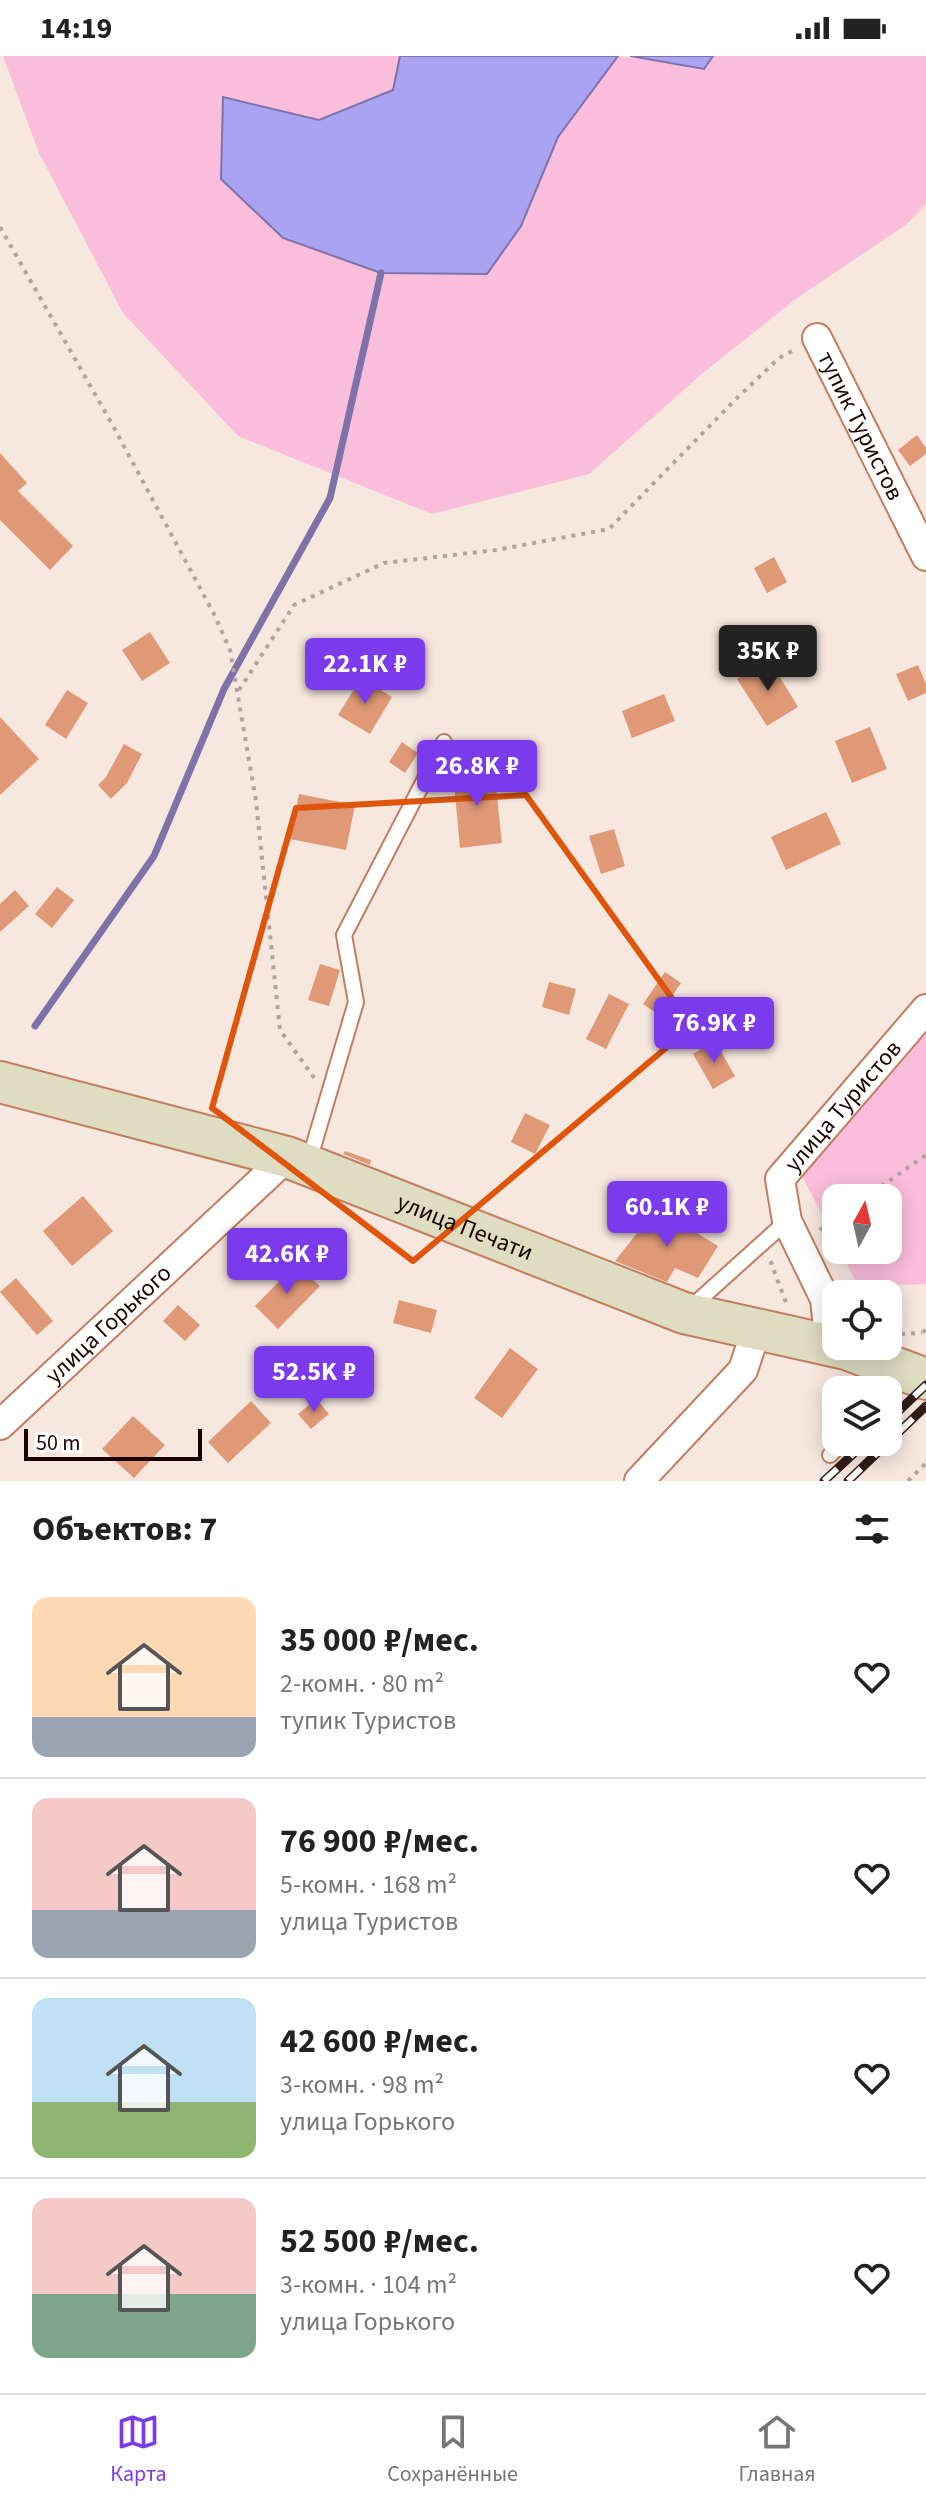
<!DOCTYPE html>
<html lang="ru">
<meta charset="utf-8">
<style>
:root{--surface:#fff;--page:#f6f6f6;--text:#222;--muted:#767676;--line:#e0e0e0;--accent:#7c3aed}
body{margin:0;font-family:"Source Sans 3",sans-serif;background:var(--page);color:var(--text);height:100vh;display:flex;flex-direction:column;font-size:30px;white-space:nowrap}
*{box-sizing:border-box;margin:0}
p{font-size:26px;color:var(--muted)}
.icon{flex:none;width:44px;height:44px;fill:none;stroke:currentColor;stroke-width:2;stroke-linecap:round;stroke-linejoin:round}
.map{position:relative;height:1425px;overflow:hidden}
.drawer{display:flex;flex-direction:column;background:var(--surface);flex:1}
.drawer>*{flex:none}
.needle{width:52px;rotate:8deg}
.tools{position:absolute;left:822px;top:1128px;display:grid;gap:16px}
.tools a{display:grid;place-items:center;width:80px;height:80px;border-radius:16px;background:var(--surface);box-shadow:0 4px 20px #0003;font-size:40px}
.scale{position:absolute;left:24px;bottom:20px;width:178px;box-sizing:border-box;padding-left:8px;border:4px solid #1b0400;border-top:0;font-size:22px;line-height:28px;white-space:nowrap;color:#1b0400;-webkit-text-stroke:6px #fff;paint-order:stroke}
.price{position:absolute;translate:-50% -68px;padding:0 18px;border-radius:8px;background:var(--accent);color:#fff;font-size:26px;line-height:52px;filter:drop-shadow(0 2px 4px #0008)}
.price::after{content:'';position:absolute;left:50%;top:48px;width:24px;height:18px;margin-left:-12px;background:inherit;clip-path:polygon(0 0,100% 0,50% 100%)}
.price.selected{background:#222;color:#fff}
ul{padding:0;list-style:none}
li{display:flex;align-items:center;gap:24px;height:200px;padding:0 32px}
li+li{border-top:2px solid var(--line)}
li span{display:grid;place-items:center;flex:none;width:224px;height:160px;border-radius:16px;color:#555}
li>.icon{margin-inline-start:auto}
span .icon{width:96px;height:96px;fill:#fffc;stroke-width:1}
li b{font-size:34px}
h2{display:flex;justify-content:space-between;align-items:center;height:96px;padding:0 32px;font-size:34px}
.status{display:flex;justify-content:space-between;align-items:center;height:56px;padding:0 40px;background:var(--surface);direction:ltr}
.status svg{height:22px;fill:currentColor}
.tabs{display:flex;justify-content:space-around;align-items:center;height:112px;border-top:2px solid var(--line);background:var(--surface);font-size:22px;color:var(--muted)}
.tabs a{display:grid;justify-items:center;gap:4px}
.tabs .selected{color:var(--accent)}
.map>svg:first-child{display:block}
</style>
<div class="status"><b>14:19</b><svg viewBox="0 0 49 12"><path d="M0 12V9h3v3zM5 12V6h3v6zM10 12V3h3v9zM15 12V0h3v12zM26 1h20v11H26zM47 4h2v5h-2z"/></svg></div>
<div class="map">
<svg width="926" height="1425" viewBox="0 0 926 1425">
<rect width="100%" height="100%" fill="#f6e7df"/>
<path fill="#fbbddc" d="M 3,0 L 400,0 L 393,33 L 319,64 L 224,41 L 521,170 L 557,81 L 618,0 L 704,12 L 713,0 L 926,0 L 926,148 L 907,168 L 800,240 L 704,316 L 589,418 L 432,458 L 238,380 L 123,257 L 39,97 Z
M 926,974 L 926,1228 L 858,1230 L 840,1194 L 888,1194 L 888,1142 L 836,1142 L 836,1186 L 796,1108 Z"/>
<path fill="#a9a3f2" stroke="#7e73a9" stroke-width="2" d="M 400,0 L 618,0 L 558,81 L 521,170 L 487,218 L 381,217 L 283,182 L 221,123 L 223,41 L 319,64 L 393,34 Z
M 630,0 L 713,0 L 704,13 Z"/>
<g fill="none" stroke-linecap="round" stroke-linejoin="round">
<path stroke="#7e73a9" stroke-width="7" d="M 35,970 L 154,800 L 224,633 L 330,442 L 381,217"/>
</g>
<path fill="#df9976" d="M 917,379 L 926,392 L 926,398 L 910,410 L 898,394 Z
M 0,397 L 27,427 L 18,435 L 73,490 L 50,514 L 0,464 Z
M 774,501 L 787,526 L 767,537 L 754,512 Z
M 150,576 L 170,607 L 142,625 L 122,594 Z
M 769,603 L 798,651 L 767,670 L 737,623 Z
M 918,609 L 926,628 L 926,637 L 908,645 L 896,618 Z
M 361,622 L 392,641 L 370,678 L 338,659 Z
M 67,634 L 88,647 L 66,683 L 45,669 Z
M 664,638 L 675,665 L 632,682 L 622,655 Z
M 0,661 L 39,703 L 0,739 Z
M 870,671 L 887,713 L 852,727 L 835,685 Z
M 402,686 L 418,697 L 405,717 L 389,706 Z
M 124,688 L 142,698 L 127,727 L 111,743 L 98,729 L 106,721 Z
M 494,712 L 502,787 L 460,792 L 453,716 Z
M 299,738 L 355,749 L 346,794 L 290,783 Z
M 826,756 L 841,788 L 786,814 L 771,781 Z
M 614,773 L 625,810 L 601,818 L 589,780 Z
M 57,831 L 74,844 L 52,872 L 35,858 Z
M 15,834 L 29,850 L 0,876 L 0,848 Z
M 320,908 L 340,914 L 329,950 L 308,944 Z
M 665,916 L 681,927 L 659,959 L 643,948 Z
M 549,926 L 576,933 L 569,959 L 542,951 Z
M 609,938 L 629,948 L 606,993 L 586,983 Z
M 715,985 L 735,1020 L 713,1033 L 693,998 Z
M 525,1057 L 550,1069 L 535,1098 L 511,1086 Z
M 345,1095 L 371,1104 L 370,1109 L 343,1098 Z
M 83,1140 L 113,1175 L 72,1210 L 43,1175 Z
M 657,1152 L 718,1190 L 698,1222 L 675,1212 L 667,1226 L 615,1205 Z
M 296,1208 L 320,1230 L 278,1273 L 255,1250 Z
M 16,1222 L 53,1265 L 37,1279 L 0,1236 Z
M 399,1244 L 437,1254 L 431,1277 L 393,1267 Z
M 178,1249 L 200,1269 L 185,1285 L 163,1265 Z
M 510,1292 L 538,1313 L 502,1362 L 474,1342 Z
M 316,1343 L 329,1358 L 311,1373 L 298,1358 Z
M 251,1345 L 271,1367 L 228,1407 L 208,1386 Z
M 133,1360 L 165,1389 L 134,1422 L 102,1393 Z"/>
<g fill="none" stroke-linecap="round" stroke-linejoin="round">
<defs>
<path id="lane" d="M 309,1105 L 356,946 L 344,879 L 444,686
M 688,1254 L 787,1165
M 888,1340 L 906,1320
M 830,1399 L 843,1386"/>
<g id="street">
<path id="s1" d="M 817,282 L 926,500"/>
<path id="s2" d="M 830,1289 L 825,1243 L 787,1165 L 780,1123 L 926,953"/>
<path id="s3" d="M 0,1369 L 287,1101"/>
<path d="M 639,1425 L 743,1314 L 757,1272"/>
</g>
<g id="secondary">
<path id="s4" d="M 0,1026 L 287,1101 L 684,1257 L 846,1293 L 926,1323"/>
</g>
</defs>
<use href="#lane" stroke="#c27e5c" stroke-width="18"/>
<use href="#street" stroke="#c27e5c" stroke-width="32"/>
<use href="#secondary" stroke="#c27e5c" stroke-width="44"/>
<path stroke="#b4a39c" stroke-width="4" stroke-dasharray="4 6" stroke-linecap="butt" d="M 0,171 L 112,368 L 214,558 L 230,594 L 256,745 L 280,974 L 315,1023
M 239,634 L 294,549 L 384,507 L 496,494 L 609,473 L 735,344 L 779,302 L 794,294
M 865,1142 L 926,1099
M 820,1174 L 836,1163
M 773,1206 L 771,1207 L 787,1249
M 926,1274 L 922,1277 L 926,1280
M 901,1278 L 922,1277
M 908,1425 L 926,1407"/>
<use href="#lane" stroke="#fff" stroke-width="14"/>
<use href="#street" stroke="#fff" stroke-width="28"/>
<use href="#secondary" stroke="#deddc2" stroke-width="40"/>
<defs>
<path id="rail" d="M 888,1365 L 926,1329
M 824,1425 L 866,1386
M 848,1425 L 926,1350"/>
</defs>
<use href="#rail" stroke="#321c17" stroke-width="9"/>
<use href="#rail" stroke="#fff" stroke-width="6" stroke-dasharray="18" stroke-linecap="butt"/>
</g>
<path fill="none" stroke="#de550b" stroke-width="6" stroke-linejoin="round" d="M 526,739 L 692,970 L 413,1205 L 212,1052 L 296,752 Z"/>
<g text-anchor="middle" dominant-baseline="central" stroke-width="8" stroke-linejoin="round" paint-order="stroke">
<g font-size="24" fill="#1b0400" stroke="#fff">
<text stroke="none"><textPath href="#s1" startOffset="98">тупик Туристов</textPath></text>
<text stroke="none"><textPath href="#s2" startOffset="272">улица Туристов</textPath></text>
<text stroke="none"><textPath href="#s4" startOffset="488">улица Печати</textPath></text>
<text stroke="none"><textPath href="#s3" startOffset="148">улица Горького</textPath></text>
</g>
</g>
</svg>
<div class="tools">
<a><svg class="needle" viewBox="-14 -14 28 28"><path d="M0-13l5 13h-10z" fill="#e53935"/><path d="M0 13l5-13h-10z" fill="#767676"/></svg></a>
<a><svg class="icon" aria-label="locate" viewBox="0 0 24 24"><circle cx="12" cy="12" r="6"/><path d="M12 2v4M12 18v4M2 12h4M18 12h4"/></svg></a>
<a><svg class="icon" aria-label="layers" viewBox="0 0 24 24"><path d="M12 4l9 5-9 5-9-5zM3 14l9 5 9-5"/></svg></a>
</div>
<div class="scale">50 m</div>
<b class="price selected" style="left:768px;top:637px">35K ₽</b>
<b class="price" style="left:365px;top:650px">22.1K ₽</b>
<b class="price" style="left:477px;top:752px">26.8K ₽</b>
<b class="price" style="left:714px;top:1009px">76.9K ₽</b>
<b class="price" style="left:667px;top:1193px">60.1K ₽</b>
<b class="price" style="left:287px;top:1240px">42.6K ₽</b>
<b class="price" style="left:314px;top:1358px">52.5K ₽</b>
</div>
<section class="drawer">
<h2>Объектов: 7<svg class="icon" aria-label="filters" viewBox="0 0 24 24"><path d="M4 7h16M4 17h16"/><circle cx="9" cy="7" r="2"/><circle cx="15" cy="17" r="2"/></svg></h2>
<ul>
<li><span style="background:linear-gradient(#ffd9b3 75%,#9aa5b1 0)"><svg class="icon" aria-label="home" viewBox="0 0 24 24"><path d="M3 11l9-7 9 7M6 9v11h12V9"/></svg></span><div><b>35 000 ₽/мес.</b><p>2-комн. · 80 m²</p><p>тупик Туристов</p></div><svg class="icon" aria-label="heart" viewBox="0 0 24 24"><path d="M12 20l-8-8c-3-5 5-10 8-4 3-6 11-1 8 4z"/></svg></li>
<li><span style="background:linear-gradient(#f6c9c9 70%,#9aa5b1 0)"><svg class="icon" aria-label="home" viewBox="0 0 24 24"><path d="M3 11l9-7 9 7M6 9v11h12V9"/></svg></span><div><b>76 900 ₽/мес.</b><p>5-комн. · 168 m²</p><p>улица Туристов</p></div><svg class="icon" aria-label="heart" viewBox="0 0 24 24"><path d="M12 20l-8-8c-3-5 5-10 8-4 3-6 11-1 8 4z"/></svg></li>
<li><span style="background:linear-gradient(#bfe0f5 65%,#8fb573 0)"><svg class="icon" aria-label="home" viewBox="0 0 24 24"><path d="M3 11l9-7 9 7M6 9v11h12V9"/></svg></span><div><b>42 600 ₽/мес.</b><p>3-комн. · 98 m²</p><p>улица Горького</p></div><svg class="icon" aria-label="heart" viewBox="0 0 24 24"><path d="M12 20l-8-8c-3-5 5-10 8-4 3-6 11-1 8 4z"/></svg></li>
<li><span style="background:linear-gradient(#f6c9c9 60%,#7fa58c 0)"><svg class="icon" aria-label="home" viewBox="0 0 24 24"><path d="M3 11l9-7 9 7M6 9v11h12V9"/></svg></span><div><b>52 500 ₽/мес.</b><p>3-комн. · 104 m²</p><p>улица Горького</p></div><svg class="icon" aria-label="heart" viewBox="0 0 24 24"><path d="M12 20l-8-8c-3-5 5-10 8-4 3-6 11-1 8 4z"/></svg></li>
</ul>
</section>
<nav class="tabs">
<a class="selected"><svg class="icon" aria-label="map" viewBox="0 0 24 24"><path d="M3 6l6-2 6 2 6-2v14l-6 2-6-2-6 2zM9 4v14M15 6v14"/></svg>Карта</a>
<a><svg class="icon" aria-label="saved" viewBox="0 0 24 24"><path d="M7 4h10v16l-5-4-5 4z"/></svg>Сохранённые</a>
<a><svg class="icon" aria-label="home" viewBox="0 0 24 24"><path d="M3 11l9-7 9 7M6 9v11h12V9"/></svg>Главная</a>
</nav>
